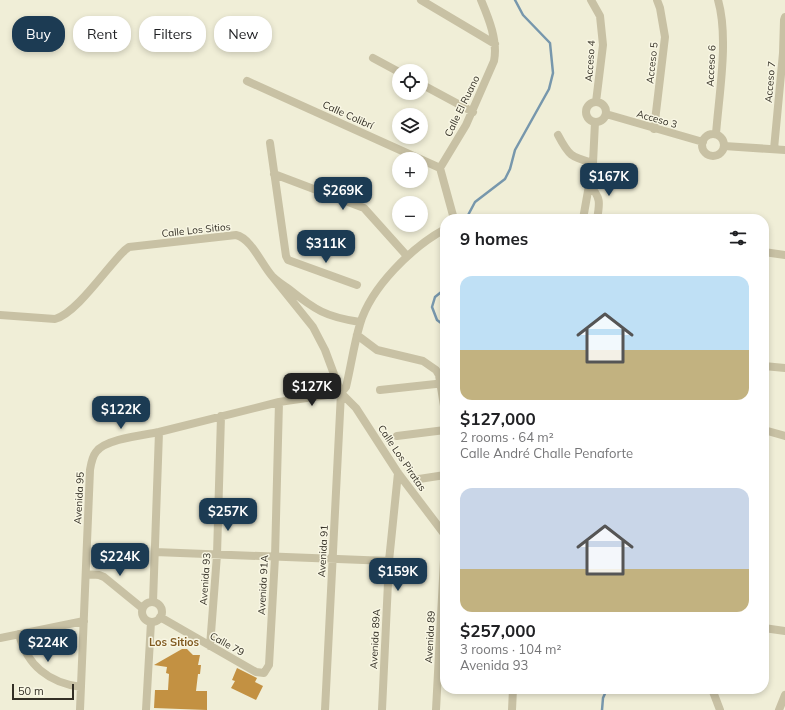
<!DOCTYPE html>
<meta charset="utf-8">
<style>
:root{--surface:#fff;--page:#f6f6f6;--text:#202124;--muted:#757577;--accent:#1c3b53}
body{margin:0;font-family:Mulish,sans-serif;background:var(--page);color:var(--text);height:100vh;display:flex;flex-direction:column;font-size:15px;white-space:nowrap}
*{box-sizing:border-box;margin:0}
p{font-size:13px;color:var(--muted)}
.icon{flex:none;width:22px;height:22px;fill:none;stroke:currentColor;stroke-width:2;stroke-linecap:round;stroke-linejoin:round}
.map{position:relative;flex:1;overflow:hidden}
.sheet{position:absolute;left:440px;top:214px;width:329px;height:480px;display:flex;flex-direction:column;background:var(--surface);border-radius:16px;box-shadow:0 2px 6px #0003}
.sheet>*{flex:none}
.banner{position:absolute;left:12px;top:16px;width:368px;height:36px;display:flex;gap:8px}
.fabs{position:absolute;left:392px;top:64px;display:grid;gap:8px}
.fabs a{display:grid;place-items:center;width:36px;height:36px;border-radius:50%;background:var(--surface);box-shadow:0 2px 6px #0003;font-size:20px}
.scale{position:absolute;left:12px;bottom:10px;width:62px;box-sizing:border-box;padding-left:4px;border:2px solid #332f25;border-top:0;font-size:11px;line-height:14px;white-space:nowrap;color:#332f25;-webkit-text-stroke:3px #f8f6e3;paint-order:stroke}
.price{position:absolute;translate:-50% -34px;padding:0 9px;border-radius:8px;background:var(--accent);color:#fff;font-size:13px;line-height:26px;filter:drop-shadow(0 1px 2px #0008)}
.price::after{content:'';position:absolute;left:50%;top:24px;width:12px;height:9px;margin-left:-6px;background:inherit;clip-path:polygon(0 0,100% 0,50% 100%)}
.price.selected{background:#222;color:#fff}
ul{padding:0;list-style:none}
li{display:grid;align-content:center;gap:8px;height:212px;padding:0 20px}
li span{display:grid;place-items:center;height:124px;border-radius:12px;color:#555}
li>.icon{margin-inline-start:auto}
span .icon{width:72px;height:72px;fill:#fffc;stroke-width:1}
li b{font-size:17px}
h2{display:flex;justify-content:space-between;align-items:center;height:48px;padding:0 20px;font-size:17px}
.chip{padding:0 14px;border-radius:16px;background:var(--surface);box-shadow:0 2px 6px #0003;font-size:14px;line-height:36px}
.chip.selected{background:var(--accent);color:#fff}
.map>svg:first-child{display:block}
</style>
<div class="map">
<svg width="785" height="710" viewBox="0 0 785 710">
<rect width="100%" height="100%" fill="#f0eed7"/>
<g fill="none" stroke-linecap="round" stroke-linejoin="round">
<path stroke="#7797ac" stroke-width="2.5" d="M 466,219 L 475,202 L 505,179 L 510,169 L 515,150 L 549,89 L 553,73 L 550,43 L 523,15 L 515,0
M 445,289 L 435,297 L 432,307 L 437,320 L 445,326
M 602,710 L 603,698 L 607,689"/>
</g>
<path fill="#c39142" d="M 182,649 L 187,649 L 193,655 L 200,655 L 198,665 L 201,665 L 200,674 L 198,674 L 196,691 L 207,691 L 207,710 L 154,708 L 155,690 L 168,690 L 169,674 L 166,673 L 167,667 L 154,665 Z
M 237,668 L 257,678 L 255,682 L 263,686 L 256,700 L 231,688 L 235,681 L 232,680 Z"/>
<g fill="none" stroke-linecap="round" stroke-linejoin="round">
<path stroke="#c8c1a4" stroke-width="8" d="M 421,0 L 495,44
M 591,0 L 600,16 L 603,45 L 596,102
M 373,58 L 399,72
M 247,81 L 440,168
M 421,84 L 473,112
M586 112a10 10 0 1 1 20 0a10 10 0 1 1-20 0Z
M 606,114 L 703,142
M 654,129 L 665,37 L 660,8 L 657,0
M 716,134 C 719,94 729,38 718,0
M702 145a11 11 0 1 1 22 0a11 11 0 1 1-22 0Z
M 558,135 C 569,156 571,157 593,163
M 270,143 L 286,256 L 288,260 L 357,285
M 724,146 L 785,150
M 774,149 L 783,53 L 784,20 L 785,17
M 274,174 L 364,208 L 407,256
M 589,185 C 601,197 600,203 597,219
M 454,219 L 440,168 L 466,125 L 494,61 C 498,41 489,19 481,0
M 583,219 L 593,163 L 595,122
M 764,252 L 785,255
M 272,276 L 313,327 L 325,350 L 341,393 L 325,710
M 0,315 L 55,319 C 77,313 107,267 125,250 L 129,247 L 236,235 C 251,238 262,265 272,276 C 277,281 283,285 289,289 C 315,310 326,317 360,322
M 357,335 L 377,350 L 423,361 L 436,370 L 439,375 L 445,412
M 764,366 L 785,368
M 380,390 L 445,383
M 341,393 L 356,408 L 398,473 L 445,535
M 764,430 L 785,436
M 397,436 L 445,430
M 419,479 L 445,475
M 155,552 L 389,561
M 86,574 L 99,575 L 104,577 L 142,608
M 153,602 L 159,432 L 279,402 L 341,393 L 346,387 C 351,366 354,344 360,324 C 371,287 412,247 445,229
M142 612a10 10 0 1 1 20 0a10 10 0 1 1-20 0Z
M 160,617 L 256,672 L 264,673 L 269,665 L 275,557 L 279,402
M 764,628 L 785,631
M 19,634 C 27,666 50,683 81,687
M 0,638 L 84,621
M 210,646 L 217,555 L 221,416
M 712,689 L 720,710
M 80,710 L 90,470 C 91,464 92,457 96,452 C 105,439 144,435 159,432
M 146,710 L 151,622
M 382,710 L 389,561 L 398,473
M 436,710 L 445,541
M 512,710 L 513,689
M 779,710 L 785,695"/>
</g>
<g text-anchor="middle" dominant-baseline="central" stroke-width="3" stroke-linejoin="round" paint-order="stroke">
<g font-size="10" fill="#332f25" stroke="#f8f6e3">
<text transform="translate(590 61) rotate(-86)">Acceso 4</text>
<text transform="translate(652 63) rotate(-84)">Acceso 5</text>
<text transform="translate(711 66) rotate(-87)">Acceso 6</text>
<text transform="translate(770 82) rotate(-85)">Acceso 7</text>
<text transform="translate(462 106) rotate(-64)">Calle El Ruano</text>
<text transform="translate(348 115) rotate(24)">Calle Colibrí</text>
<text transform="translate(657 119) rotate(16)">Acceso 3</text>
<text transform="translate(196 230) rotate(-6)">Calle Los Sitios</text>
<text transform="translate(402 458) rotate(56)">Calle Los Piratas</text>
<text transform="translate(79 498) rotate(-87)">Avenida 95</text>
<text transform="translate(323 551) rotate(-87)">Avenida 91</text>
<text transform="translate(205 579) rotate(-86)">Avenida 93</text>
<text transform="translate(263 585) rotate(-87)">Avenida 91A</text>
<text transform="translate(430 637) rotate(-87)">Avenida 89</text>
<text transform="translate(375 639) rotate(-87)">Avenida 89A</text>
<text transform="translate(227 644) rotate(29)">Calle 79</text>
</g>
<g font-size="11" font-weight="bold" fill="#805a20" stroke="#f8f6e3">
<text x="174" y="642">Los Sitios</text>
</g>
</g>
</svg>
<div class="fabs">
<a><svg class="icon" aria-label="locate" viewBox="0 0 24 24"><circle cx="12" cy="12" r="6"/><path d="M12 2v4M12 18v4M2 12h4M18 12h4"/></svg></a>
<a><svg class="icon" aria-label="layers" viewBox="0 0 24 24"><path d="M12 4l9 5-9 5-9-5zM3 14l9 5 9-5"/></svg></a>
<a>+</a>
<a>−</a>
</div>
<div class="scale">50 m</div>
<b class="price" style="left:609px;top:197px">$167K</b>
<b class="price" style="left:343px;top:211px">$269K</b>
<b class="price" style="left:326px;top:264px">$311K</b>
<b class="price selected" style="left:312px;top:407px">$127K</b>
<b class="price" style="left:121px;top:430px">$122K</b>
<b class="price" style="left:228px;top:532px">$257K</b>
<b class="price" style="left:120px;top:577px">$224K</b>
<b class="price" style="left:398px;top:592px">$159K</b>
<b class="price" style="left:48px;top:663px">$224K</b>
<div class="banner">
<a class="chip selected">Buy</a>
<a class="chip">Rent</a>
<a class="chip">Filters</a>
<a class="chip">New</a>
</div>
<section class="sheet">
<h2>9 homes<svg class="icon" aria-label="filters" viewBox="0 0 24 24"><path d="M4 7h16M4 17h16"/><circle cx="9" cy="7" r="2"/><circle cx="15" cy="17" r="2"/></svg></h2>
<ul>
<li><span style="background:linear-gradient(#bfe0f5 60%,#c2b280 0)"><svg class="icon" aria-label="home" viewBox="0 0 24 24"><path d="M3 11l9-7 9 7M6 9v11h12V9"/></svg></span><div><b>$127,000</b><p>2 rooms · 64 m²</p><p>Calle André Challe Penaforte</p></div></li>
<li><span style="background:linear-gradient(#c9d6e8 65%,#c2b280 0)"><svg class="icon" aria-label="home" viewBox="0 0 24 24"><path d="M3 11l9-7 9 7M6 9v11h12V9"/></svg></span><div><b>$257,000</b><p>3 rooms · 104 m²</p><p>Avenida 93</p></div></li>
</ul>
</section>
</div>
